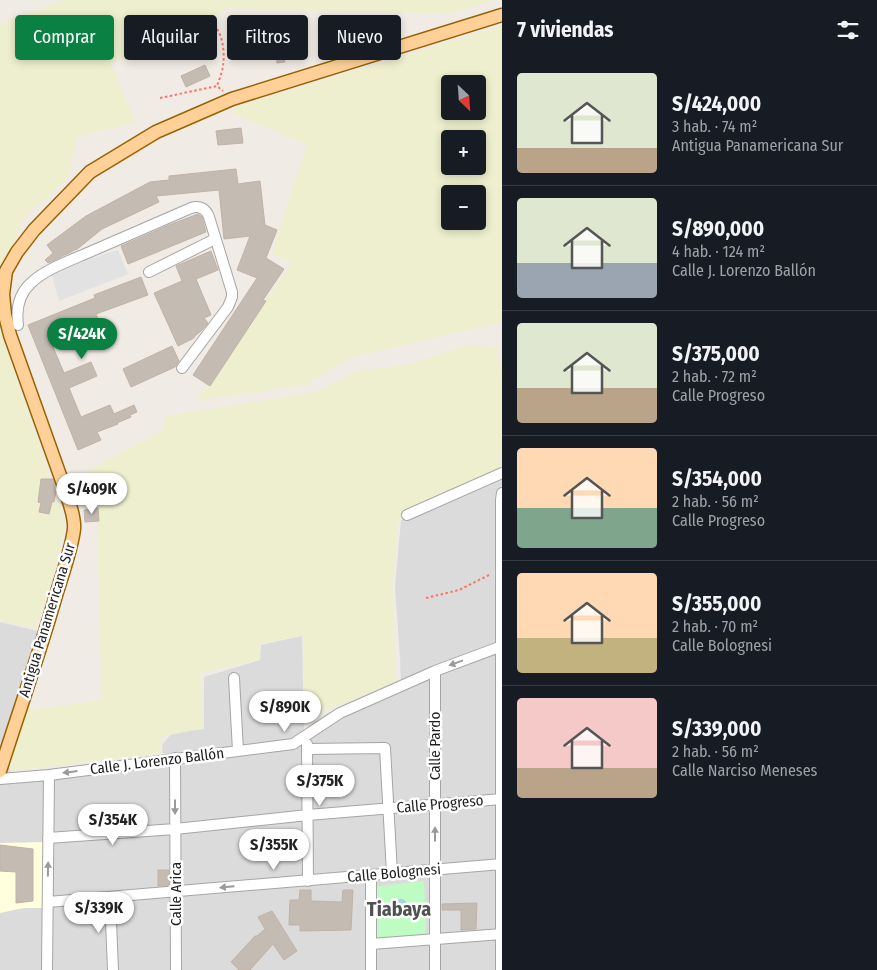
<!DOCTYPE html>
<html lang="es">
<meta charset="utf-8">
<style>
:root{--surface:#171b24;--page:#242831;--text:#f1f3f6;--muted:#9ea1a6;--line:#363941;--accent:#0b8043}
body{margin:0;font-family:"Fira Sans Condensed",sans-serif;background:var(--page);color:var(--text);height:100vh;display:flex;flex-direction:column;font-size:19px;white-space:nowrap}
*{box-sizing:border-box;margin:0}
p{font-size:16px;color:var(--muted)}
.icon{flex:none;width:28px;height:28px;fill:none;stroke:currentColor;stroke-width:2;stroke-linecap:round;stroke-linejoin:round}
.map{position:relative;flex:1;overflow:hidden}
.details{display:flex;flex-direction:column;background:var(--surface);width:375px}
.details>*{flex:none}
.top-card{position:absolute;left:15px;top:15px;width:411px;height:45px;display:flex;gap:10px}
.needle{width:32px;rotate:155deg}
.fabs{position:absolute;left:441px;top:75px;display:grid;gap:10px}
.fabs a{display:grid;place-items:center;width:45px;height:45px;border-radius:5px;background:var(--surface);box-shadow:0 2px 8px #0003;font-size:25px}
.price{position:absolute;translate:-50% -42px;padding:0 11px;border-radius:18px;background:#fff;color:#222;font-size:16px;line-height:32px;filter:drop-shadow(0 1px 2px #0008)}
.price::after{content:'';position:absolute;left:50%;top:30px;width:15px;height:11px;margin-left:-8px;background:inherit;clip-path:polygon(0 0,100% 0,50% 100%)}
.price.on{background:var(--accent);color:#fff}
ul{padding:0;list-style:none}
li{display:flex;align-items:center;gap:15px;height:125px;padding:0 15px}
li+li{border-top:1px solid var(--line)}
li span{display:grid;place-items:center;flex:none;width:140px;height:100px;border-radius:5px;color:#555}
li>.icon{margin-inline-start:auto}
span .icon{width:60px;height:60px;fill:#fffc;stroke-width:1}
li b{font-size:21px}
h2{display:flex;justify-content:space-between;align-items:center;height:60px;padding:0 15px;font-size:21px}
.tag{padding:0 18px;border-radius:5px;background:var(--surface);box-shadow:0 2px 8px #0003;font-size:18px;line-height:45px}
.tag.on{background:var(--accent);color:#fff}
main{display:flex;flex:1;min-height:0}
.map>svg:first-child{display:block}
</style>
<main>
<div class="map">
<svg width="502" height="970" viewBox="0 0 502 970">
<rect width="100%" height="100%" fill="#f0ebe4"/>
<path fill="#dcdbdb" d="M 502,477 L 502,970 L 0,970 L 0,622 L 50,634 L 7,765 L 12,773 L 163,756 L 162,745 L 172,733 L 204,729 L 204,677 L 260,660 L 261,645 L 302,636 L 304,730 L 326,714 L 401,683 L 400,658 L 395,587 L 401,520 Z"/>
<path fill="#fffedd" d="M 45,842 L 44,908 L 24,908 L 0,913 L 0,843 Z"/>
<path fill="#edefce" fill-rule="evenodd" d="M 65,0 L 496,0 L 446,14 L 226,8 L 210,22 L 211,37 L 171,44 L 110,63 L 136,123 L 77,136 L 68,178 L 24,217 L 0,277 L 0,24 Z
M 502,26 L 502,322 L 348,358 L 306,385 L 197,400 L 292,263 L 272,253 L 307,144 L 233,114 L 236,107 ZM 450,84 L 478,84 L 478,111 L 450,111 ZM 450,139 L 478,139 L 478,166 L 450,166 ZM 450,194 L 478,194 L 478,221 L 450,221 Z
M 0,330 L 62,513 L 64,534 L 51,582 L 35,629 L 0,620 Z
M 468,345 L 497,347 L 502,380 L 502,444 L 498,472 L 399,518 L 392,584 L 396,683 L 311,716 L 305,723 L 303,635 L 259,644 L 259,659 L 200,673 L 203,728 L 160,737 L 161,753 L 13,771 L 10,763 L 24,711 L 102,700 L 97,506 L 83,506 L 72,479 L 162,431 L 167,416 L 317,392 L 358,371 L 410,364 Z"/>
<path fill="#bffcc3" d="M 424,881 L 426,934 L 372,940 L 371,887 Z"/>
<path fill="#e2e2e2" d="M 118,250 L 128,274 L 59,301 L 51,272 Z"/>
<path fill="#a2d3df" d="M395 905a6 6 0 1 1 12 0a6 6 0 1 1-12 0Z"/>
<path fill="#c4bbb3" stroke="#c2b1a6" d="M 290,48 L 299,49 L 299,58 L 284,59 L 285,62 L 277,63 L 276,53 L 278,53 L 277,49 Z
M 205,65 L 210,76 L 186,87 L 181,76 Z
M 241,128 L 243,143 L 218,145 L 216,131 Z
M 236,169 L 238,184 L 260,181 L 265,225 L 277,230 L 266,258 L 284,269 L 263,300 L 266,301 L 210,386 L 193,375 L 257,278 L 237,270 L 250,236 L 224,239 L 219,190 L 156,196 L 159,202 L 102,229 L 76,250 L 76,249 L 71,252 L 48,263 L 45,260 L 53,253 L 47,245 L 86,216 L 150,182 L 169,180 L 169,176 Z
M 198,214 L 202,217 L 206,232 L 128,264 L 121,246 L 169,225 Z
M 211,251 L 218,270 L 196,279 L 211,315 L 204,318 L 208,323 L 202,330 L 194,337 L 194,338 L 178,346 L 154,293 L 182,281 L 176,266 Z
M 141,277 L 148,295 L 96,314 L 99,322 L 50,340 L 64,373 L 91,362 L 97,376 L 69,388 L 81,417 L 110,405 L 114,414 L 134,405 L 137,412 L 130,415 L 131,417 L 117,423 L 118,424 L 97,432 L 101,440 L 78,450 L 28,325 L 95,298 L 94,295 Z
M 172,346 L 179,361 L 175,367 L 131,387 L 123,369 Z
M 41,479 L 53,479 L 55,485 L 55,491 L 56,491 L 54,502 L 52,502 L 49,514 L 39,512 L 41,503 L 38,502 Z
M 98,508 L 99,521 L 85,522 L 84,510 Z
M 0,845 L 33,849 L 33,901 L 16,903 L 16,872 L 0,871 Z
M 158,870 L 169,870 L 169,885 L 158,886 Z
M 300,890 L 311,890 L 311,901 L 342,902 L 343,890 L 353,890 L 351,930 L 300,931 L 300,925 L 289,925 L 290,900 L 299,900 Z
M 477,903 L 476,929 L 461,930 L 461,910 L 442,910 L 442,904 Z
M 272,911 L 297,951 L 284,960 L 273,944 L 250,970 L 239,970 L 231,962 L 255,936 L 257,936 L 265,929 L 258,917 Z"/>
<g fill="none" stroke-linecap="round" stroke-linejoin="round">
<defs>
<path id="minor" d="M 149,272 L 215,239
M 18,325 C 16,310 19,294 31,283 C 45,269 74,259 92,251 C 125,237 158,222 191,208 C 200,205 206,209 209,217 L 232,292 L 232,297 L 228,307 L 182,368
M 407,515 L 502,473
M 234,678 L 238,751
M 307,744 L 308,881
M 307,749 L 385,748 L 392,873
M 175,758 L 176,970
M 0,779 L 49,775 L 293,744 L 340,713 L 435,671 L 502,646
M 48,838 L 175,829 L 308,815 L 502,799
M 110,897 L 113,970
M 48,902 L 502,864
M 371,944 L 502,934
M 47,970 L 49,775
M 371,970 L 371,875
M 435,970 L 435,671
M 501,970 L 501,500 L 502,493"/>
<path id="major" d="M 0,771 C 19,711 40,652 57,592 C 63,573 72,547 74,529 C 75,517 70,506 67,495 L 10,335 L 5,315 L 3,294 L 6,271 L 17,252 L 34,230 L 90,172 L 156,132 L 232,99 L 502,15"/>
</defs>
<use href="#minor" stroke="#a5a5a5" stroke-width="12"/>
<use href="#major" stroke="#986300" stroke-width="15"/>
<path stroke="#ff7265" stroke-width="2" stroke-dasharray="2.5 2.5" stroke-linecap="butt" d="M 210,22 C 223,30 225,52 223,66 C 222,73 219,80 217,86
M 160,98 L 217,86 L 223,91
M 426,598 L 459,590 L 491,574"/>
<use href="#minor" stroke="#fff" stroke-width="10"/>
<use href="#major" stroke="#ffd199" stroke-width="12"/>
</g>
<defs><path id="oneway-solid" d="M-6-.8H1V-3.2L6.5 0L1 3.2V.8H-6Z" transform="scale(1.25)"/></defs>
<g fill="#9a9a9a">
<use href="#oneway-solid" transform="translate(456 663) rotate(160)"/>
<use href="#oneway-solid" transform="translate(70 772) rotate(173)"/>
<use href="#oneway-solid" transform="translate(175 807) rotate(90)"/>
<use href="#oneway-solid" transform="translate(435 834) rotate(-90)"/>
<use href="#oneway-solid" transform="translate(48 869) rotate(-89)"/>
<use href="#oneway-solid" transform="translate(227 887) rotate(175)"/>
</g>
<g text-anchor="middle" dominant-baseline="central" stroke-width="5" stroke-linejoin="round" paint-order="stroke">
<g font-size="15" fill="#1e1e1e" stroke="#fff">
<text transform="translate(47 620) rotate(-73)">Antigua Panamericana Sur</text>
<text transform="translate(435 746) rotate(-90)">Calle Pardo</text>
<text transform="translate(157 761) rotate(-7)">Calle J. Lorenzo Ballón</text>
<text transform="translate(440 804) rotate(-5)">Calle Progreso</text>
<text transform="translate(394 873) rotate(-5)">Calle Bolognesi</text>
<text transform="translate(176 894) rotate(-90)">Calle Arica</text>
</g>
<g font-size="20" font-weight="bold" fill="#515151" stroke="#fff">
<text x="399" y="909">Tiabaya</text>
</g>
</g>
</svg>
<div class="fabs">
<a><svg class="needle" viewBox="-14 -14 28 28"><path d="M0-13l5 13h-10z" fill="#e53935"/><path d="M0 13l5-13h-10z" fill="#9ea1a6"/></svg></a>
<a>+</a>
<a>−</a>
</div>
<b class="price on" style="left:82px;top:360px">S/424K</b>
<b class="price" style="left:92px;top:515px">S/409K</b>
<b class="price" style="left:285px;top:733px">S/890K</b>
<b class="price" style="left:320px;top:807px">S/375K</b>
<b class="price" style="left:113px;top:846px">S/354K</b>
<b class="price" style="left:274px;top:871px">S/355K</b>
<b class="price" style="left:99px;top:934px">S/339K</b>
<div class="top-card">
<a class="tag on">Comprar</a>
<a class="tag">Alquilar</a>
<a class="tag">Filtros</a>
<a class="tag">Nuevo</a>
</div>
</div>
<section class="details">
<h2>7 viviendas<svg class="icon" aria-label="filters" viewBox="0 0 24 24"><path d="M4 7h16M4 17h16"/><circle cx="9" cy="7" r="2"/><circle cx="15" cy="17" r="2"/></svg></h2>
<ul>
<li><span style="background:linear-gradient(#dfe7d0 75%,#b9a48a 0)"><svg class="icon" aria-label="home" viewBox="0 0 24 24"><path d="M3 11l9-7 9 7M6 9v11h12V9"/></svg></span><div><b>S/424,000</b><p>3 hab. · 74 m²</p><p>Antigua Panamericana Sur</p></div></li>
<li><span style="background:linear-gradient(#dfe7d0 65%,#9aa5b1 0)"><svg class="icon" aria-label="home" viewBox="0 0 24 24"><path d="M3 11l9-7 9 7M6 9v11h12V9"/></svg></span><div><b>S/890,000</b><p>4 hab. · 124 m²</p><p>Calle J. Lorenzo Ballón</p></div></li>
<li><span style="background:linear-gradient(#dfe7d0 65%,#b9a48a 0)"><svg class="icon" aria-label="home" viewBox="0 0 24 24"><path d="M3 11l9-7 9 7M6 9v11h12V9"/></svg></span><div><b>S/375,000</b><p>2 hab. · 72 m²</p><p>Calle Progreso</p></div></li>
<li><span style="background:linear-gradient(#ffd9b3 60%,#7fa58c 0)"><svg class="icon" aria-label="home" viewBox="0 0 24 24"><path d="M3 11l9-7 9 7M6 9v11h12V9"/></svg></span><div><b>S/354,000</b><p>2 hab. · 56 m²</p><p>Calle Progreso</p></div></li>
<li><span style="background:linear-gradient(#ffd9b3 65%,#c2b280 0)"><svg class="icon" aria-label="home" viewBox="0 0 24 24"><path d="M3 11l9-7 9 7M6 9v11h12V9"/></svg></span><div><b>S/355,000</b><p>2 hab. · 70 m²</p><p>Calle Bolognesi</p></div></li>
<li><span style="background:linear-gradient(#f6c9c9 70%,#b9a48a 0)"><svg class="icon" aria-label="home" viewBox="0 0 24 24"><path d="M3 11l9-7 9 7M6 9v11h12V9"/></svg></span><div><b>S/339,000</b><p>2 hab. · 56 m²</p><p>Calle Narciso Meneses</p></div></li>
</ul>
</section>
</main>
